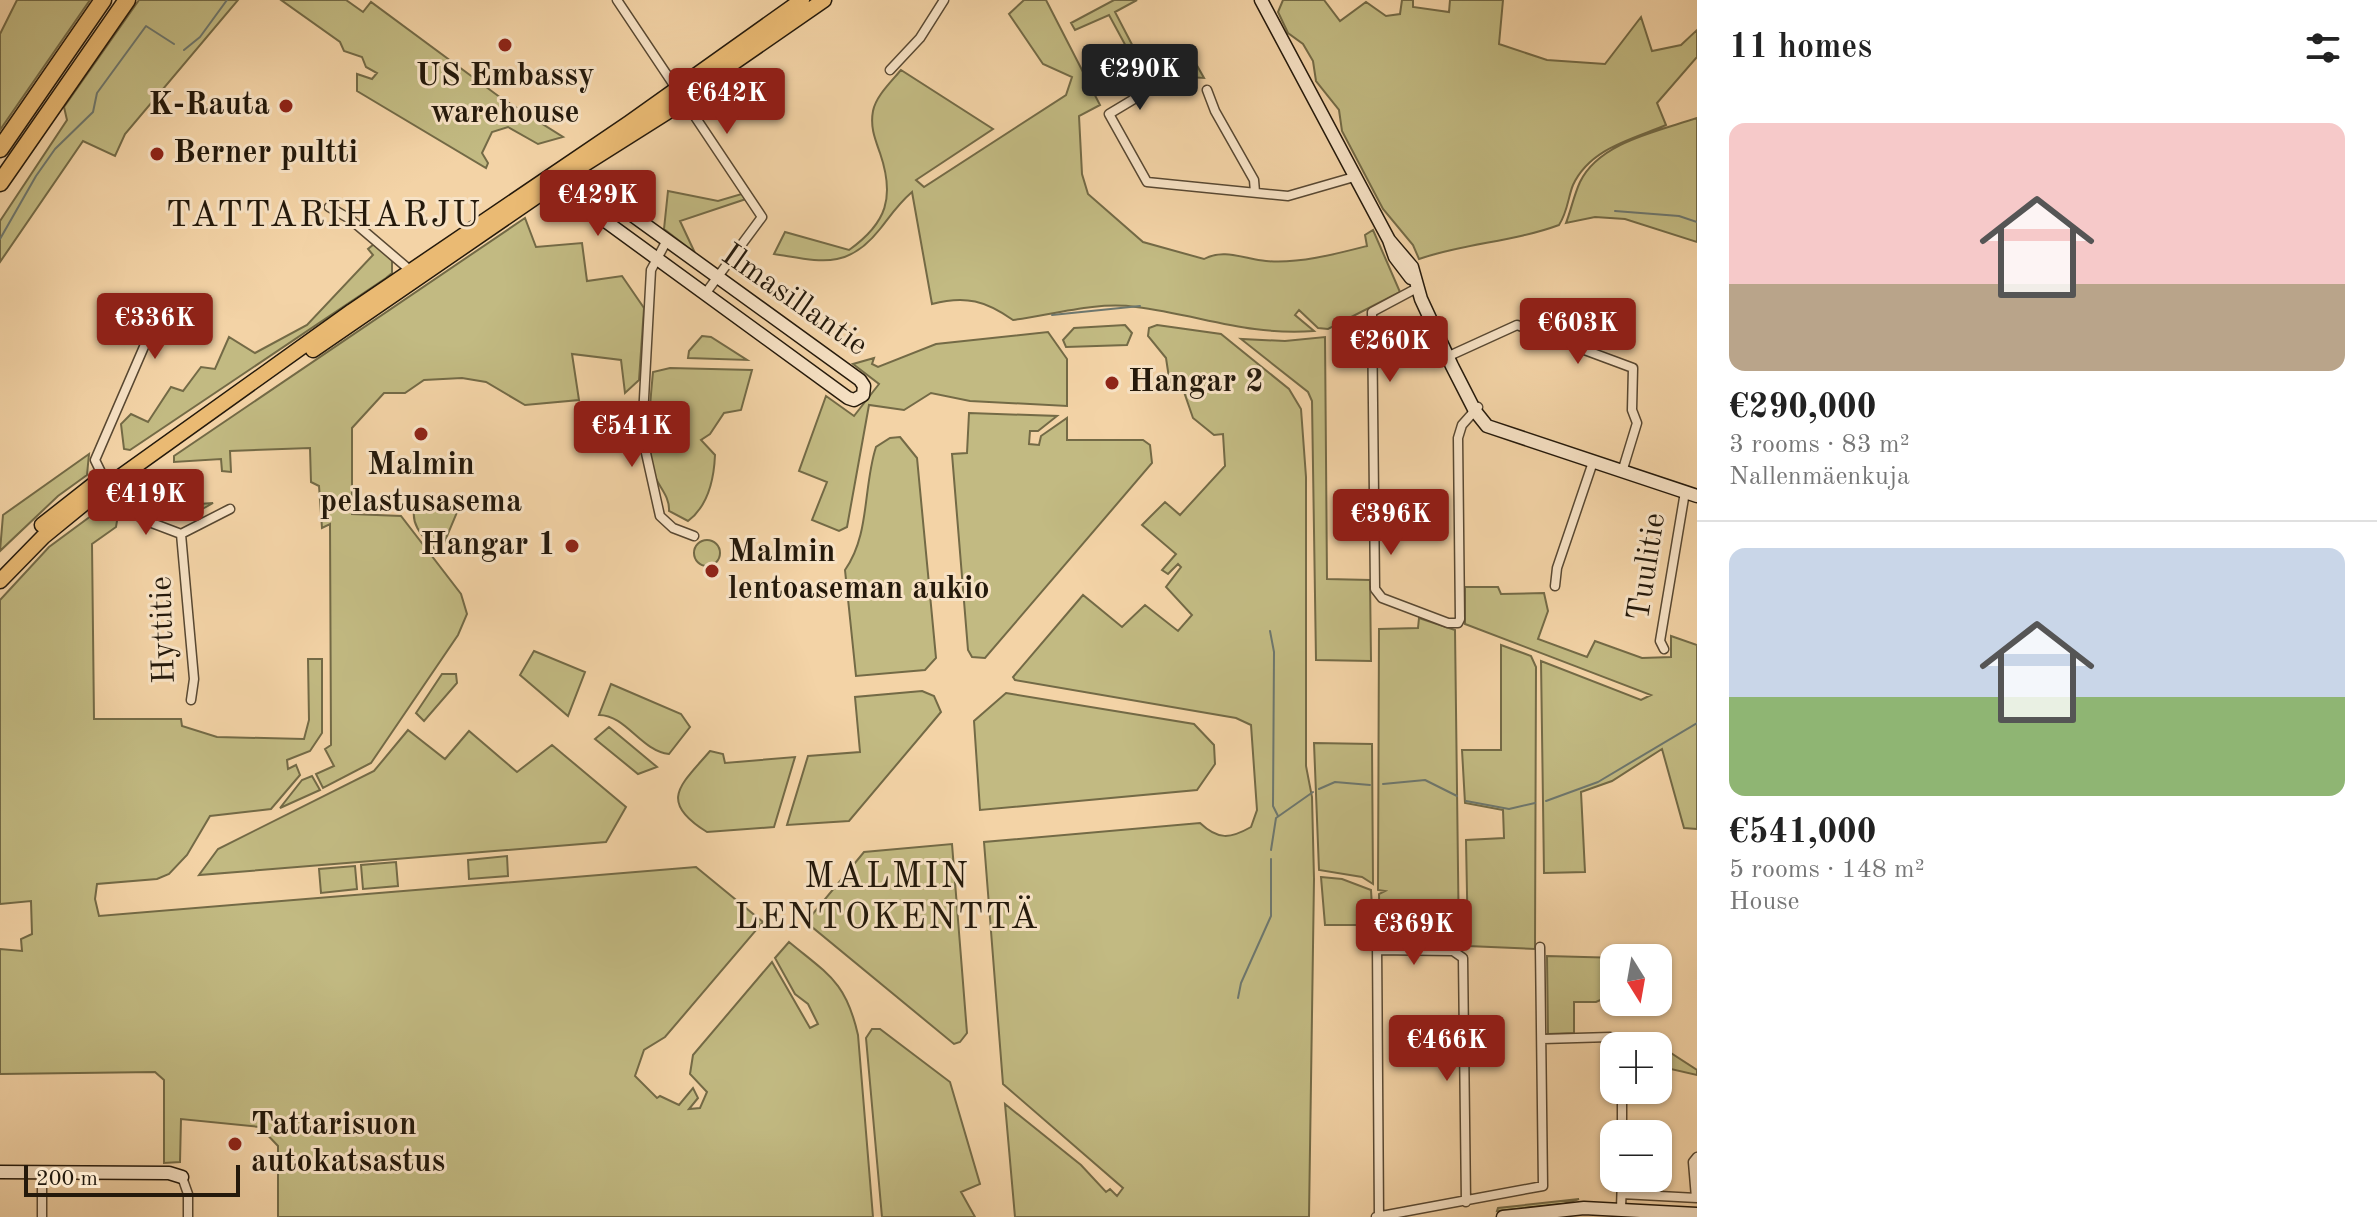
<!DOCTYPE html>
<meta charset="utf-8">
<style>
:root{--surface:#fff;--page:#f2f2f2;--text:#222;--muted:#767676;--line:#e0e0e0;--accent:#8f2418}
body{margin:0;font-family:"Old Standard TT",serif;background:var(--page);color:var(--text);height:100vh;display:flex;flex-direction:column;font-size:30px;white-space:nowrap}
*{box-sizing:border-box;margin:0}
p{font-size:26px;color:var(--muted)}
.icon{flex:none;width:44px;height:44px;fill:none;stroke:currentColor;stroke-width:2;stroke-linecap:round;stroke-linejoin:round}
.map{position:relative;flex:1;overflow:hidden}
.sheet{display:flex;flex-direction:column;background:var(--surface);width:680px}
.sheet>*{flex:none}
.needle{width:52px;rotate:169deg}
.controls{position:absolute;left:1600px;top:944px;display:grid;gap:16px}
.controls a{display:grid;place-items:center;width:72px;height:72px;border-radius:16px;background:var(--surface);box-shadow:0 2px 6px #0004;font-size:40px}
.scale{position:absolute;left:24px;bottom:20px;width:216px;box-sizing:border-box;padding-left:8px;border:4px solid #24190b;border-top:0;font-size:22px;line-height:28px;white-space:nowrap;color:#24190b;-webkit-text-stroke:6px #f7e2c5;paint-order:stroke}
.price{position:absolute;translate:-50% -68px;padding:0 18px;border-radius:8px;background:var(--accent);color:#fff;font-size:26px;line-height:52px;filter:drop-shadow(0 2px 4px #0008)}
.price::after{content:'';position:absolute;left:50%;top:48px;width:24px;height:18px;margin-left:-12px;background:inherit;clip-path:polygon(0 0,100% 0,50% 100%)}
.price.selected{background:#222;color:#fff}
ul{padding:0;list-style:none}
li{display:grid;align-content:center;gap:16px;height:424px;padding:0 32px}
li+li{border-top:2px solid var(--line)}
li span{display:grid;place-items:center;height:248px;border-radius:16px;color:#555}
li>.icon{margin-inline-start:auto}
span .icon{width:144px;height:144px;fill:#fffc;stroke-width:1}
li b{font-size:34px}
h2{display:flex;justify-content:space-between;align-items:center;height:96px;padding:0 32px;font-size:34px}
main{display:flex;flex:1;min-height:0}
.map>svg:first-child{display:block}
</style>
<main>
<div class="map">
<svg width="1697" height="1217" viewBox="0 0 1697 1217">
<rect width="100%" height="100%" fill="#f3d3a6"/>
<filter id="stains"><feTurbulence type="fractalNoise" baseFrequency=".0025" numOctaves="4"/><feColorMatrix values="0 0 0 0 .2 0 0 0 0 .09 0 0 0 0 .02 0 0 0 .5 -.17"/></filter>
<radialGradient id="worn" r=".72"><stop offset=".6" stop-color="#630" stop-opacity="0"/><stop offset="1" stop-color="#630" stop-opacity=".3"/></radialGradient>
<path fill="#c2ba82" stroke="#736a46" stroke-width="2" d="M 17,0 L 90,0 L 0,130 L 0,34 Z
M 139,0 L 238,0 L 125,134 L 115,156 L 83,141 L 0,262 L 0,221 L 67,120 L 64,107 Z
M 281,0 L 346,0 L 363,12 L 371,2 L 501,98 L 563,137 L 538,144 L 508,127 L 492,132 L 482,153 L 488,163 L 486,168 L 357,91 L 357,74 L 372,79 L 377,73 L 366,67 L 362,57 L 344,51 L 340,42 Z
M 1024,0 L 1046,0 L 1100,105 L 1079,116 L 1082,174 L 1088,194 L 1143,242 L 1204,259 C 1223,248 1245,259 1266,261 C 1298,264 1336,254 1367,246 L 1365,235 L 1373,230 L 1400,292 L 1328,329 L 1318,328 L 1299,310 L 1295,315 L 1314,331 C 1248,336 1200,315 1136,307 C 1097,301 1051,315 1013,320 C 986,301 966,295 932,304 L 912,192 C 898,204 891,215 880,229 C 847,271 820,261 774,254 L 785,232 L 849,250 C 887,223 895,197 880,153 C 875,139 870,127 873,111 C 876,96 891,82 901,70 L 993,129 L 916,180 L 924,187 L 1066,95 L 1072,77 L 1043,64 L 1009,14 Z
M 1114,0 L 1137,0 L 1115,12 L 1139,58 L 1195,62 L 1204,78 L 1169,76 L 1147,85 L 1109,15 L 1075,30 L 1071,23 Z
M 1283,0 L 1324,0 L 1340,21 L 1366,2 L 1386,16 L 1400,14 L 1402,0 L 1413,0 L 1413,7 L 1449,12 L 1450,0 L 1503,0 L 1499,44 L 1547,60 L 1605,64 L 1641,17 L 1652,51 L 1681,45 L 1697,30 L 1697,57 L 1657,103 L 1666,125 C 1633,139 1590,148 1573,185 C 1568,197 1568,211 1559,225 C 1513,242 1465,243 1419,259 L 1413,245 L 1383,209 L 1342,131 L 1339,110 L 1316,81 L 1313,61 L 1303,44 L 1288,33 L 1278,12 Z
M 1697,118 L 1697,242 L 1625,219 L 1595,217 L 1566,223 C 1571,210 1574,195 1580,182 C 1599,142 1659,131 1697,118 Z
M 668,191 L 718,201 L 745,193 L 746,199 L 680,221 L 695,253 L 664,229 Z
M 525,218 L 536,247 L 582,243 L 587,281 L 622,276 L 644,308 L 639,380 L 625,393 L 621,360 L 572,354 L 579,400 L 525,405 L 486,382 L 462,378 L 424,380 L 405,393 L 384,393 L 352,428 L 352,514 L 401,516 L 461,594 L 467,614 L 458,635 L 371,763 L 323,788 L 316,774 L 334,766 L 325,749 L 331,745 L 330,524 L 322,528 L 319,486 L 311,482 L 310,448 L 230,451 L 231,472 L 222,471 L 221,459 L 174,462 L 174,456 Z
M 374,244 L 392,260 L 392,273 L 386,278 L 130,450 L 124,449 L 121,424 L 131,414 L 148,422 L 171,387 L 183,391 L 201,367 L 215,369 L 229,337 L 255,353 L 307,325 L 373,255 L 368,249 Z
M 1125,325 L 1132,333 L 1127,345 L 1066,347 L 1063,340 L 1074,328 Z
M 1157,325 L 1221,334 L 1289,389 L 1301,409 L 1306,477 L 1306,766 L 1312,797 L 1314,879 L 1309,1217 L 1015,1217 L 1005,1104 L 1081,1165 L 1106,1192 L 1110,1189 L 1117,1196 L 1123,1188 L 1003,1084 L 984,842 L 1200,823 C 1218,840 1230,839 1251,827 L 1257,810 L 1251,725 L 1236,718 L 1015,680 L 1013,677 L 1083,595 L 1122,627 L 1145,605 L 1178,631 L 1192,615 L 1166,587 L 1181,567 L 1178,564 L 1168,574 L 1162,570 L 1176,554 L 1142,525 L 1165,502 L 1180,515 L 1225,466 L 1223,434 L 1214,435 L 1193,418 L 1184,392 L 1171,391 L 1166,358 L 1148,336 L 1149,328 Z
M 1048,332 L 1067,359 L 1067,406 L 970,401 L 931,393 L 904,410 L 869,405 L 847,527 L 839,531 L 812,520 L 827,482 L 799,471 L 826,396 L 854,416 L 879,384 L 853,364 L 874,358 L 872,364 L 878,367 L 936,344 Z
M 702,336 L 711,337 L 747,360 L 688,358 L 689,351 Z
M 1325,337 L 1327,579 L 1370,580 L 1371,661 L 1316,660 L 1312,401 L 1308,392 L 1241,339 L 1285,341 Z
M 670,368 L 752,370 L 741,410 L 724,413 L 710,434 L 701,440 L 715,455 C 714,479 708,506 688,521 L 669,511 C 670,495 657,486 653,471 C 646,438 650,405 653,372 Z
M 969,413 L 1057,416 L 1038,431 L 1030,431 L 1029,444 L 1039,445 L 1041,436 L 1067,418 L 1067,440 L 1143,440 L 1150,445 L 1152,463 L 985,658 L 972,657 L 968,650 L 952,454 L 967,453 Z
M 900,437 L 917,458 L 936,658 L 925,670 L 856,676 L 845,570 C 870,535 863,487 876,447 L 890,438 Z
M 89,454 L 87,475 L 58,496 L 0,551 L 3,515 Z
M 165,471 L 170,506 L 213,503 C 184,521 156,522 131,497 L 131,491 Z
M 463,498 L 442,548 L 436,550 C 422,537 407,521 417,502 Z
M 95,513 L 118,515 L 116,527 L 92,544 L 94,719 L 181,719 L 182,726 L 217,737 L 304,739 L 309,720 L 308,659 L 322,659 L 322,733 L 310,751 L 287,760 L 288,769 L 296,765 L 300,775 L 271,809 L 210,816 L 187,855 L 169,874 L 157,879 L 97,884 L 95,899 L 99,916 L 696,867 L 763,922 L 665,1037 L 644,1050 L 635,1076 L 657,1098 L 660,1096 L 679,1105 L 693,1088 L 698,1098 L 689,1109 L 700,1108 L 707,1092 L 690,1074 L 693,1055 L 772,962 L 810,1028 L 818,1024 L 808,1004 L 795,994 L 775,958 L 789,942 C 829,975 846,982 858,1035 L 873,1217 L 278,1217 L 278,1146 L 260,1127 L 181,1119 L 180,1162 L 164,1163 L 164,1080 L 155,1072 L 0,1074 L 0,949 L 22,951 L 21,939 L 32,934 L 31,901 L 0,904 L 0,600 L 49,547 Z
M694 553a13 13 0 1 1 26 0a13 13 0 1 1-26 0Z
M 1465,587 L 1498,587 L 1501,594 L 1544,593 L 1548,611 L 1538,639 L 1587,657 L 1595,641 L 1642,658 L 1671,657 L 1671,636 L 1697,645 L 1697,829 L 1684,828 L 1662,749 L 1612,781 L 1581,792 L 1585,872 L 1544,873 L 1541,661 L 1641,700 L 1651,695 L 1465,624 Z
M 1419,618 L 1455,630 L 1459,948 L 1382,948 L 1380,944 L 1379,894 L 1385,891 L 1378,890 L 1379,629 L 1418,628 Z
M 1501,645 L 1531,656 L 1536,667 L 1535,949 L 1468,946 L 1466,840 L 1504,838 L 1503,810 L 1465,803 L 1462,750 L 1501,750 Z
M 534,651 L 585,672 L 568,716 L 520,675 Z
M 442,674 L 456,674 L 457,683 L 424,721 L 416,713 Z
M 611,684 L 681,714 L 690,727 L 669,754 C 641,751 626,715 599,715 Z
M 922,691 L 934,696 L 941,712 L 849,821 L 787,825 L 808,756 L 860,752 L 855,697 Z
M 1006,693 L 1194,724 L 1214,745 L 1215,764 L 1197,790 L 980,810 L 974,721 Z
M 609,727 L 657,767 L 638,774 L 595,739 Z
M 408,730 L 445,759 L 469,731 L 517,772 L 552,745 L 626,807 L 606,842 L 199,875 L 218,849 L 374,771 Z
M 1314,743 L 1372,744 L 1373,884 L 1362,877 L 1319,870 Z
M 710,751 L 723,754 L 725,763 L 795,757 L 774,827 L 707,832 C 657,801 681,785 710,751 Z
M 312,776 L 320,790 L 280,808 L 302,780 Z
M 952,844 L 967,1033 L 960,1042 L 954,1044 L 806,922 L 864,852 Z
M 507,856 L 508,876 L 469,879 L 468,860 Z
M 396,862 L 398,886 L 363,889 L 361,865 Z
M 355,866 L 357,889 L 321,893 L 319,869 Z
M 1321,877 L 1342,879 L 1371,890 L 1373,925 L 1325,925 Z
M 1547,956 L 1621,958 L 1614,958 L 1614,994 L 1596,1002 L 1574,1002 L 1574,1033 L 1548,1034 Z
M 872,1029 L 880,1029 L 950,1082 L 980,1184 L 961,1192 L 975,1217 L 882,1217 L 866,1038 Z
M 1661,1039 L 1671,1053 L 1697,1070 L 1697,1075 L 1662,1067 Z
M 1579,1199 L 1564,1204 L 1497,1211 L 1498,1208 Z"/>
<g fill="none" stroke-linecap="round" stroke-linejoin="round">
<path stroke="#6d776e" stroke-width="2" d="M 184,50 L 200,37 L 227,0
M 1615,211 L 1679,216 L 1697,222
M 0,239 L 36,176 L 55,149 L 93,112 L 97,93 L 146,26 L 174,44
M 1052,315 L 1140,306
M 1270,631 L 1274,652 L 1273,806 L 1278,816
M 1383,784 L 1425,780 L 1457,796
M 1319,789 L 1335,782 L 1370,785
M 1466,801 L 1509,809 L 1535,803
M 1546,801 L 1598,782 L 1697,723
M 1271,850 L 1276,818 L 1313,792
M 1238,998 L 1241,983 L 1271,916 L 1271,859"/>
<defs>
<path id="street" d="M 617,0 L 762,217 L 705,294
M 890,70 L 920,38 L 944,0
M 1154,87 L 1109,114 L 1147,182 L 1288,196 L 1354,177
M 1207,90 L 1215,111 L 1254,180 L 1255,192
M 329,207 L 350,219 L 411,271
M 666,242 L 651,270 L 642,435 L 660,516 L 673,528 L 694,536
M 1417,288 L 1372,312 L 1375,589 L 1382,598 L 1448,623 L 1458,623 L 1460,619 L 1458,438 L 1462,425 L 1478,407
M 159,312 L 95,460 L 113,497 L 144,520 L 181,534 L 194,679 L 191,700
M 1449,356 L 1517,325 L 1633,368 L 1632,410 L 1637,423 L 1622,472
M 181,534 L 230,509
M 1555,586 L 1557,568 L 1593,462
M 1664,649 L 1660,641 L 1685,492
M 1377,943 L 1379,1217
M 1377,950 L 1453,951 L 1463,958 L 1466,1202
M 1543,1039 L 1610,1037 L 1618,1039 L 1621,1046
M 1622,1090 L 1622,1134
M 182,1177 L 188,1194 L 188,1217
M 1622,1194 L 1697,1198
M 1696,1198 L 1693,1162 L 1697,1157
M 1621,1209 L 1622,1178
M 42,1217 L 42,1173
M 1376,1217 L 1543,1186 L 1540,947"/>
<path id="secondary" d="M 1261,0 L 1389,240 L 1395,257 L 1411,278
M 549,180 L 848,398 L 854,400 L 863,395 L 864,386 L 860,380 L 567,168
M 1389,240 L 1412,267 L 1421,299 L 1452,366 L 1475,411 L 1487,426 L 1697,496
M 0,1172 L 169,1173 L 182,1177
M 1503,1217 L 1584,1208 L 1697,1214"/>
<path id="primary" d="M 313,350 L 572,172 L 694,95 L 720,72 L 824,0
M 42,525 L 98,481
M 0,581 L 43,537 L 92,497 L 352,311 L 629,123 L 802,0"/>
<path id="highway" d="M 0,149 L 103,0
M 0,183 L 127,0"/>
</defs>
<use href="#street" stroke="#584832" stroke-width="11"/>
<use href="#secondary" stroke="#24190b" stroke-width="15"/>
<use href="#primary" stroke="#24190b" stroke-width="17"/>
<use href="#highway" stroke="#24190b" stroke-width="19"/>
<use href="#street" stroke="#f7e2c5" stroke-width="8"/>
<use href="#secondary" stroke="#f7e2c5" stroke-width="12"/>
<use href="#primary" stroke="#eaba73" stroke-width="14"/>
<use href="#highway" stroke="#eaba73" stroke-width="16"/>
</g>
<g fill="#8f2418" stroke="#f7e2c5" stroke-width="3">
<circle cx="505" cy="45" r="8"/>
<circle cx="286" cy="106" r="8"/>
<circle cx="157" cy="154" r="8"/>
<circle cx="1112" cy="383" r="8"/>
<circle cx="421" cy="434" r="8"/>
<circle cx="572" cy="546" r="8"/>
<circle cx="712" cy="571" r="8"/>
<circle cx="235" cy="1144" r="8"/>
</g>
<g text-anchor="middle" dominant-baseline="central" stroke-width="6" stroke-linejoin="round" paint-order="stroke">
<g font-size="32" font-weight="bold" fill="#24190b" stroke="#f7e2c5" text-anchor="start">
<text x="505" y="77" text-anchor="middle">US Embassy<tspan x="505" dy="37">warehouse</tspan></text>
<text x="270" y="106" text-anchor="end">K-Rauta</text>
<text x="173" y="154">Berner pultti</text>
<text x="1128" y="383">Hangar 2</text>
<text x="421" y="466" text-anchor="middle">Malmin<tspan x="421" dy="37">pelastusasema</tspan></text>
<text x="556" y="546" text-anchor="end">Hangar 1</text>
<text x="728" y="553">Malmin<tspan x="728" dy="37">lentoaseman aukio</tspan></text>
<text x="251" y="1126">Tattarisuon<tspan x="251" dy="37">autokatsastus</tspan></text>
</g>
<g font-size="32" fill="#24190b" stroke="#f7e2c5">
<text transform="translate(794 301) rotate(35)">Ilmasillantie</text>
<text transform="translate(1648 567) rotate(-81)">Tuulitie</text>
<text transform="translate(164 630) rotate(-92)">Hyttitie</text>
</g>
<g font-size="36" letter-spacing="2" fill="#24190b" stroke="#f7e2c5">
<text x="324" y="217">TATTARIHARJU</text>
<text x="887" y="878">MALMIN<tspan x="887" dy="41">LENTOKENTTÄ</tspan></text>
</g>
</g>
<rect width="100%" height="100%" filter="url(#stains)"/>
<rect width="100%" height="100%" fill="url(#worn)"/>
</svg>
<div class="controls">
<a><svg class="needle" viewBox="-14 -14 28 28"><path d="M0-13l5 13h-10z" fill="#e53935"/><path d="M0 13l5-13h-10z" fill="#767676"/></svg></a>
<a>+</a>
<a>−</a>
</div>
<div class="scale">200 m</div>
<b class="price selected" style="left:1140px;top:112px">€290K</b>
<b class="price" style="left:727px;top:136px">€642K</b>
<b class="price" style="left:598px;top:238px">€429K</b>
<b class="price" style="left:155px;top:361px">€336K</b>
<b class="price" style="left:1578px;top:366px">€603K</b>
<b class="price" style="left:1390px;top:384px">€260K</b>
<b class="price" style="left:632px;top:469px">€541K</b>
<b class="price" style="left:146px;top:537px">€419K</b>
<b class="price" style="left:1391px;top:557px">€396K</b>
<b class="price" style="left:1414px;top:967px">€369K</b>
<b class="price" style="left:1447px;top:1083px">€466K</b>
</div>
<section class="sheet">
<h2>11 homes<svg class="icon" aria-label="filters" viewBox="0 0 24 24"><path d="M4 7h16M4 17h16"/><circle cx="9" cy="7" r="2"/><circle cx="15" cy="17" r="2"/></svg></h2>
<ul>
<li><span style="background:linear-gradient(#f6c9c9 65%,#b9a48a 0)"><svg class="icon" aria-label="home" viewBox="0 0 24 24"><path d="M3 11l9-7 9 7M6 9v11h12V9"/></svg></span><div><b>€290,000</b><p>3 rooms · 83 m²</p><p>Nallenmäenkuja</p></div></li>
<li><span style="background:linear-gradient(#c9d6e8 60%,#8fb573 0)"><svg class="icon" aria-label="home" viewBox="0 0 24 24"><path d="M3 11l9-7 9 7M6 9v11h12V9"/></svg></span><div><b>€541,000</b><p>5 rooms · 148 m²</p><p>House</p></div></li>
</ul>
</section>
</main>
